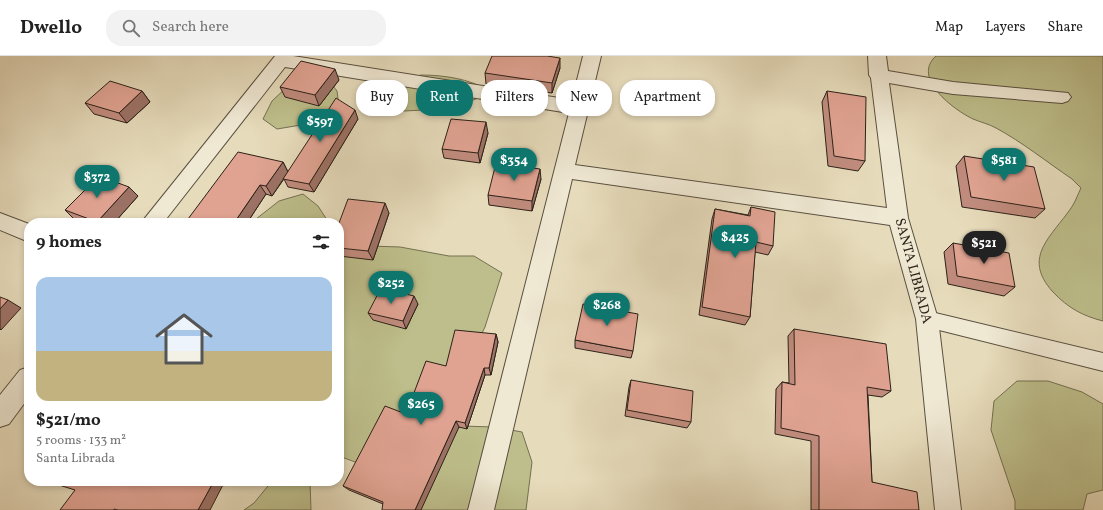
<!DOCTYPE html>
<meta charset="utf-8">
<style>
:root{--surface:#fff;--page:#f2f2f2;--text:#222;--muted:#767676;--line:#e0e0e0;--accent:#0f766e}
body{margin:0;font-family:Vollkorn,serif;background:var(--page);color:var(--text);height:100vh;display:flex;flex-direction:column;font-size:15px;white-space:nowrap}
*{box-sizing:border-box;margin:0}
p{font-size:13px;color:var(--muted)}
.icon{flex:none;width:22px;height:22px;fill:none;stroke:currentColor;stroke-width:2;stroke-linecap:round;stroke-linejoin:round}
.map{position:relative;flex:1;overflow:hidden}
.sheet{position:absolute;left:24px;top:162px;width:320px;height:268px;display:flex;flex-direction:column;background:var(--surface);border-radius:16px;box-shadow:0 2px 6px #0003}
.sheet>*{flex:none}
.banner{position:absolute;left:356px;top:24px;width:380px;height:36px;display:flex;gap:8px}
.price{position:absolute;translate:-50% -34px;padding:0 9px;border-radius:14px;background:var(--accent);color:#fff;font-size:13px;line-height:26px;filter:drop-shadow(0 1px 2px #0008)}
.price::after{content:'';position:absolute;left:50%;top:24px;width:12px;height:9px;margin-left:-6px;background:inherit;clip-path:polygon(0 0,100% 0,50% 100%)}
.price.active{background:#222;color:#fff}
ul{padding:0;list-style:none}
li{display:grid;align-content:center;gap:8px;height:212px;padding:0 12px}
li span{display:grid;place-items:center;height:124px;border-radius:12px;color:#555}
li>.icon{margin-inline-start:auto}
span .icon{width:72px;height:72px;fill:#fffc;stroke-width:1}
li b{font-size:17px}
h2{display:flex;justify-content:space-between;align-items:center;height:48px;padding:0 12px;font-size:17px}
.tag{padding:0 14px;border-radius:16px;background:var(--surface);box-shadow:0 2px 6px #0003;font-size:14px;line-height:36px}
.tag.active{background:var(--accent);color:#fff}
header{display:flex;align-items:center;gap:24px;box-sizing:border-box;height:56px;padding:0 20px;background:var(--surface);border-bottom:1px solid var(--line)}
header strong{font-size:19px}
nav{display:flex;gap:22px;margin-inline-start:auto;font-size:14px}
.search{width:280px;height:36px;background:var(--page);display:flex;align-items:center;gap:10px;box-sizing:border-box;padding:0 14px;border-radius:16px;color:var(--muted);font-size:15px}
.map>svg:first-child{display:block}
</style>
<header>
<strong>Dwello</strong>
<div class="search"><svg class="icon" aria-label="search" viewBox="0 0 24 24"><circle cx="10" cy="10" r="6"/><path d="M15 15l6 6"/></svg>Search here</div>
<nav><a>Map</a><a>Layers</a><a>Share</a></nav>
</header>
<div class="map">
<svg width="1103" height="454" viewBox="0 0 1103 454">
<rect width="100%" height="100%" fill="#e6dbbb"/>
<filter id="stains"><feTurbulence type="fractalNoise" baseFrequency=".005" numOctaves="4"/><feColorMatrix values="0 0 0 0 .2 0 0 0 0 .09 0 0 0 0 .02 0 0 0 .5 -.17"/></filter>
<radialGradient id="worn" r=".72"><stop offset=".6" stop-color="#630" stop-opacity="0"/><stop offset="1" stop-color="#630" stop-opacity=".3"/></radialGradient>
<path fill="#bdbe8b" stroke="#747052" d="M 936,0 L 1103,0 L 1103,265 C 1083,260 1068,252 1053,236 C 1020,200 1054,179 1073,149 C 1076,144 1078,138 1081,132 L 1072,123 C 1047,106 1022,86 996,72 C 989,68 980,66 973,63 C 954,54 911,22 936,0 Z
M 421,19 C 445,19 468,23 489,34 L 483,40 L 471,45 L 424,54 L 404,55 L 383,49 L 381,42 C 393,30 405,23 421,19 Z
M 329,25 L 337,35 L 339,50 L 325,65 L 277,73 L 263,63 L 272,45 L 288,30 Z
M 303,138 L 318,150 L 329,167 L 251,167 L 279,145 Z
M 339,174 L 370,190 L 400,191 L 449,200 L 474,200 L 502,217 L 485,271 L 455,332 L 387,394 L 355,406 L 339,400 Z
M 1017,325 L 1048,325 L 1082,336 L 1103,348 L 1103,434 L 1087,438 L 1083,454 L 1015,454 L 1015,445 L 991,374 L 994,345 Z
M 461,370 L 494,371 L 522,376 L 532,406 L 526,454 L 418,454 L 434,390 Z
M 272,425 L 310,425 L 311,454 L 244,454 L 254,447 Z"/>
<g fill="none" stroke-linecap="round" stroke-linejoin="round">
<defs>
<path id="service" d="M 927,255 L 1103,297 L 1103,315 L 927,271 L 920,269 L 918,263 L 920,257 Z"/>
<path id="minor" d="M 275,0 L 293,0 L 572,44 L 583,0 L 601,0 L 575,109 L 887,152 L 871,22 L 869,19 L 868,0 L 886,0 L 888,15 L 953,26 L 1068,37 L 1071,41 L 1068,45 L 1062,47 L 953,38 L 889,27 L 908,162 L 938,263 L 961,454 L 935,454 L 916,263 L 890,169 L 572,123 L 494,454 L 468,454 L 569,57 L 285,11 L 163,167 L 141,167 Z
M 0,157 L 29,168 L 29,186 L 0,174 Z
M 29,311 L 29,341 L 9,368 L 0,371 L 0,339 L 20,314 Z"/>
</defs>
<use href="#service" stroke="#5a5041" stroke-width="2"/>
<use href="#minor" stroke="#5a5041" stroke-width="2"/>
<use href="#service" fill="#efe8d3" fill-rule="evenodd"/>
<use href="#minor" fill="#efe8d3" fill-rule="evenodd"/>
</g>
<path fill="#c18c7e" stroke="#2c2118" d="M 560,12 L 552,37 L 486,28 L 485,17 Z
M 339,24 L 319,50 L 285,41 L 280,31 Z
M 142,35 L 150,46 L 127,67 L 94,58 L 85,47 Z
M 827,35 L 865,105 L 858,115 L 828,110 L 822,46 Z
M 358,63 L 314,136 L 288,131 L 284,123 L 272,140 L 266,138 L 247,167 L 185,167 L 283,106 L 288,116 Z
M 488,77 L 480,107 L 444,102 L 442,93 Z
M 964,100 L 1045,153 L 1035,162 L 962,151 L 956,110 Z
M 541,123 L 532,155 L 489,149 L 488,139 Z
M 138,140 L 114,167 L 84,167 L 75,164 L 65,154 Z
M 751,151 L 773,190 L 768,199 L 755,196 L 750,261 L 745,269 L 699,259 L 712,163 L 715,153 L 748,159 Z
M 389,157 L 373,204 L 339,200 L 339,167 Z
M 953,187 L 1015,231 L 1004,240 L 948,228 L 944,196 Z
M 418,248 L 406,273 L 373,264 L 368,257 Z
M 794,273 L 891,335 L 882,341 L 868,339 L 872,426 L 919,454 L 811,454 L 811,385 L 775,378 L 776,333 L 782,326 L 789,327 L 788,280 Z
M 496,278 L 498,286 L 491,319 L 485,319 L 467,373 L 459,371 L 383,448 L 349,434 L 343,430 L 406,358 L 446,310 Z
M 575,284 L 633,295 L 631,302 L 575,292 Z
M 631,324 L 691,366 L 687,372 L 625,360 L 629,331 Z"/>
<path fill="#9d7266" stroke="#2c2118" d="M 560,2 L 560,12 L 552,37 L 552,27 Z
M 335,13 L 339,24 L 319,50 L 315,39 Z
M 142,35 L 150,46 L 127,67 L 119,57 Z
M 355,54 L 358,63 L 314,136 L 309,128 Z
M 486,66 L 488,77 L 480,107 L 478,97 Z
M 283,106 L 288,116 L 272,140 L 266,130 Z
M 540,113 L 541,123 L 532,155 L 532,145 Z
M 260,129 L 266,138 L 247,167 L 234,167 Z
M 129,131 L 138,140 L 114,167 L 98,167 L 97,166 Z
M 385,147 L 389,157 L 373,204 L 368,195 Z
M 414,240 L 418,248 L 406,273 L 403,265 Z
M 8,244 L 21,252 L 1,274 L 0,273 L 0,253 Z
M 496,278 L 498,286 L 491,319 L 489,312 Z
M 484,312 L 485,319 L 467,373 L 465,367 Z
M 456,365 L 459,371 L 421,454 L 415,454 Z
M 214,425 L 225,425 L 210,454 L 198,454 Z"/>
<path fill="#e0a392" stroke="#2c2118" d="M 492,0 L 547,0 L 560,2 L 552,27 L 485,17 Z
M 301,5 L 335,13 L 315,39 L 280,31 Z
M 110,25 L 142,35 L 119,57 L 85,47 Z
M 827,35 L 866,41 L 865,105 L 834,100 Z
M 336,42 L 355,54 L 309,128 L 283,123 Z
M 451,63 L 486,66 L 478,97 L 442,93 Z
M 238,96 L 283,106 L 266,130 L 260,129 L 234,167 L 185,167 Z
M 964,100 L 1034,111 L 1045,153 L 971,141 Z
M 496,107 L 540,113 L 532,145 L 488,139 Z
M 99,120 L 129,131 L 97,166 L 65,154 Z
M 348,143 L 385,147 L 368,195 L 339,192 L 339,167 Z
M 751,151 L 775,156 L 773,190 L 756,186 L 750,261 L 702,251 L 715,153 L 750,160 Z
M 953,187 L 1009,197 L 1015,231 L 957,220 Z
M 381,232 L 414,240 L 403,265 L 368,257 Z
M 0,241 L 8,244 L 0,253 Z
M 583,248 L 638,258 L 633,295 L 575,284 Z
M 794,273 L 886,288 L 891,335 L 867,331 L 872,426 L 917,436 L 919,454 L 819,454 L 819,380 L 781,372 L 782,326 L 795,329 Z
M 455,274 L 496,278 L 489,312 L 484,312 L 465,367 L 456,365 L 415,454 L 382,454 L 383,446 L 343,430 L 385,350 L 406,358 L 426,305 L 446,310 Z
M 631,324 L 693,335 L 691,366 L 627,354 Z
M 62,425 L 214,425 L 198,454 L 118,454 L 114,453 L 114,454 L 60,454 L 75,434 L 59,429 Z"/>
<g text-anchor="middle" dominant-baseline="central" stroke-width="3" stroke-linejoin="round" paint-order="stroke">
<g font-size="14" fill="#2c2118" stroke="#efe8d3">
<text transform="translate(913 215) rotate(75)">SANTA LIBRADA</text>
</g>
</g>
<rect width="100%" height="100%" filter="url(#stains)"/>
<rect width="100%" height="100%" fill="url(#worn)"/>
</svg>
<b class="price" style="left:320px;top:87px">$597</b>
<b class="price" style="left:514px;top:126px">$354</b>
<b class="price" style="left:1004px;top:126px">$581</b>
<b class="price" style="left:97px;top:143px">$372</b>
<b class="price" style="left:735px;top:203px">$425</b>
<b class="price active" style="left:984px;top:209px">$521</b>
<b class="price" style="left:391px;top:249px">$252</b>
<b class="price" style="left:607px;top:271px">$268</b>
<b class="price" style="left:421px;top:370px">$265</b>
<div class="banner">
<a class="tag">Buy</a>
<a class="tag active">Rent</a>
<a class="tag">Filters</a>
<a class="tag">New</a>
<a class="tag">Apartment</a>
</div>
<section class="sheet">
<h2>9 homes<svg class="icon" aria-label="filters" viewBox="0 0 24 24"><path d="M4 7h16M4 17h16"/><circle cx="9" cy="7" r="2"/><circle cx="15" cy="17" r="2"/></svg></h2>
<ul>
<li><span style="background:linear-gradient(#a9c7e8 60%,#c2b280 0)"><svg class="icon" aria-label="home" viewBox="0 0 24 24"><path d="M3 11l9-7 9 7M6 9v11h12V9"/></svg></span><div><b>$521/mo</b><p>5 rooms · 133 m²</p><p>Santa Librada</p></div></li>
</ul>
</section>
</div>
